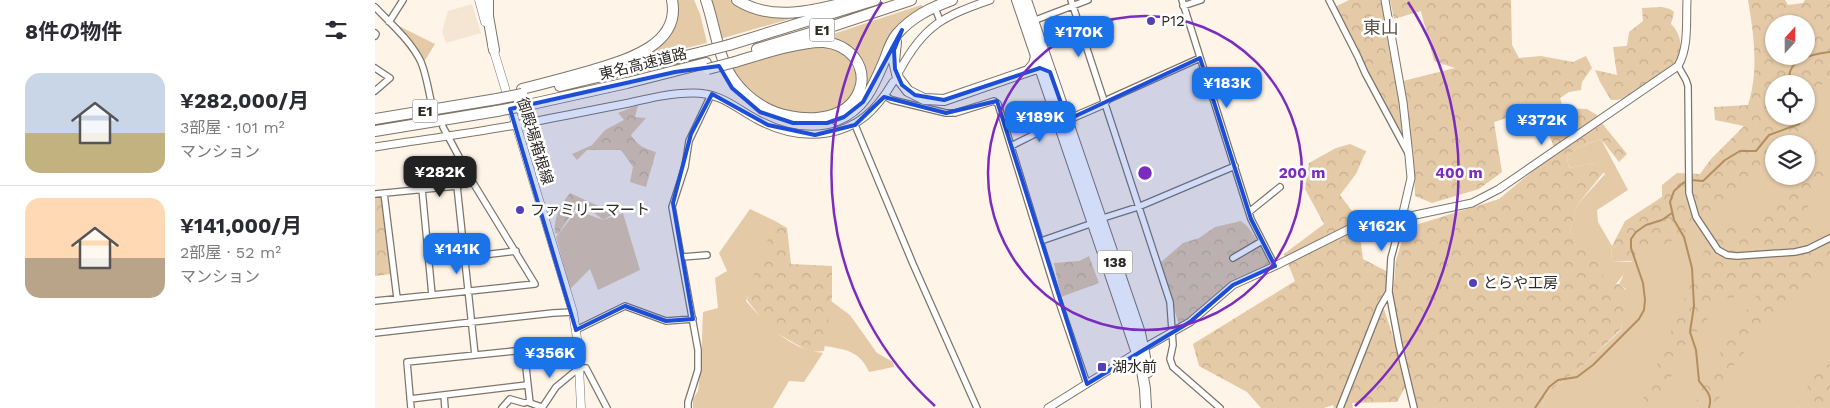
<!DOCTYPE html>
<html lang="ja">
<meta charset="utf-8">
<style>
:root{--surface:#fff;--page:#f7f7f7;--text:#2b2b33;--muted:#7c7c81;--line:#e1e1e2;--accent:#1a73e8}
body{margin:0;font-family:"Work Sans","Noto Sans JP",sans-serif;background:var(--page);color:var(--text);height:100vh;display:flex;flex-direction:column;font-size:19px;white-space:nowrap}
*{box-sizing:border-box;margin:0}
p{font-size:16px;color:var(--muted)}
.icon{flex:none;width:28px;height:28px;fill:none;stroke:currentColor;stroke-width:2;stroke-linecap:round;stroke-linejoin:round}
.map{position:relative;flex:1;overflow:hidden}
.drawer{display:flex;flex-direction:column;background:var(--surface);width:375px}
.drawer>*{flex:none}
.needle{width:32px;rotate:21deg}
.buttons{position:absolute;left:1390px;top:15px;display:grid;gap:10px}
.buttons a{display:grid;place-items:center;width:50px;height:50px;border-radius:50%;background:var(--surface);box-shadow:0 1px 4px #0004;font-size:25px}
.price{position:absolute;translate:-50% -42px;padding:0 11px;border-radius:10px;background:var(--accent);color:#fff;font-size:16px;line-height:32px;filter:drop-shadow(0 1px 2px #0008)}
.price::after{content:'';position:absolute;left:50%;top:30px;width:15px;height:11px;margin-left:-8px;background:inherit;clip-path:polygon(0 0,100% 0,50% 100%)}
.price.active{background:#222;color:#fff}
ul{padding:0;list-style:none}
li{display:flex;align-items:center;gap:15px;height:125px;padding:0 25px}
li+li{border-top:1px solid var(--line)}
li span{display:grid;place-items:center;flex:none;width:140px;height:100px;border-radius:15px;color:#555}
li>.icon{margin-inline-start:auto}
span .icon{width:60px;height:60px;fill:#fffc;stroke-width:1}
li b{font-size:21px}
h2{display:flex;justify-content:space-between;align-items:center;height:60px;padding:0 25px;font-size:21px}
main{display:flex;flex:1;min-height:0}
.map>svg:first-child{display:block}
</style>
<main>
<section class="drawer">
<h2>8件の物件<svg class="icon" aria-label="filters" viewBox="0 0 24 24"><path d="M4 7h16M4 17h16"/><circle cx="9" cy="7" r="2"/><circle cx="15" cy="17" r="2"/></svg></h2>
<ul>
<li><span style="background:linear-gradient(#c9d6e8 60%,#c2b280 0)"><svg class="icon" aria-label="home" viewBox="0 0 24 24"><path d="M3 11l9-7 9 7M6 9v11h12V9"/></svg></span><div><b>¥282,000/月</b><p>3部屋 · 101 m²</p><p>マンション</p></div></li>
<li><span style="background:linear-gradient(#ffd9b3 60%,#b9a48a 0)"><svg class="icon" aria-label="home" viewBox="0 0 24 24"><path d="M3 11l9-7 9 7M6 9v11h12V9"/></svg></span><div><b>¥141,000/月</b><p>2部屋 · 52 m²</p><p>マンション</p></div></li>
</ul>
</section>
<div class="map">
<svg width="1455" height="408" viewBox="0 0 1455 408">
<defs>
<pattern id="forest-crowns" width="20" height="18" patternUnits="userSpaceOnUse" patternTransform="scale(1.25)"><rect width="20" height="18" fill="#e4caa7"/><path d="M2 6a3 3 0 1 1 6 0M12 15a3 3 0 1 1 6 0" fill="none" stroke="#c4ae90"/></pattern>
</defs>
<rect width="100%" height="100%" fill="#fef4e8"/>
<path fill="#f5e6d4" d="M 97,4 L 106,33 L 71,43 L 67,32 L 73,11 Z"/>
<path fill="#e4caa7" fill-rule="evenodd" d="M 300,0 L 319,0 L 325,14 L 332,43 L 249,63 L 283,45 Z
M 335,0 L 356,0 L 359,2 L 432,14 L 345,39 Z
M 546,5 L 549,7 L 536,16 L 497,85 L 482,100 L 482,54 L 437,41 Z
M 22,25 L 60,44 L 49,62 Z
M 438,47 C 460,47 471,48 478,69 L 481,69 L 482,76 L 481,86 L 470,104 L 461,110 L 427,116 L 397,107 L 373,92 L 354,68 L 399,55 Z
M 1455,63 L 1455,408 L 1167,408 L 1170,395 L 1211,363 L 1246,330 L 1251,289 L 1244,284 L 1249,274 L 1240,285 L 1222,287 L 1195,231 L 1202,205 L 1230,174 L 1219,163 L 1194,168 L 1192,157 L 1203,147 L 1226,139 L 1253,190 L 1222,210 L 1223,222 L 1237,246 L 1236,261 L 1256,262 L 1399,116 L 1431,116 L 1431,84 ZM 1399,144 L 1431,144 L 1431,176 L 1399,176 Z
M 375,209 L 400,221 L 371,301 C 392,325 415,350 448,353 L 429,382 L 414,381 L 398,408 L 318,408 L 318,399 L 323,391 L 326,366 L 328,312 L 343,308 L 340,278 L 352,271 L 344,253 Z
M 209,213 L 228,220 L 248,213 L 265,270 L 223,290 L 215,269 L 195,289 L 181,237 L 199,214 Z
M 456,301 L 475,315 L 502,353 L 518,362 L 519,367 L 494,372 C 485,351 470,349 449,346 Z"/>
<path fill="url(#forest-crowns)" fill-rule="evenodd" d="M 974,0 L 1010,0 L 1018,46 L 1028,81 L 1080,68 L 1059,61 L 1046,11 L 1019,19 L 1015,0 L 1136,0 L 1137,45 L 1144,58 L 1166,56 L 1198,62 L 1211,56 L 1217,68 L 1207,82 L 1206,90 L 1194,92 L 1185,98 L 1188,108 L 1212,109 L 1227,118 L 1226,122 L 1252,154 L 1244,162 L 1226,139 L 1203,147 L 1192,157 L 1194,168 L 1219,163 L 1229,172 L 1202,205 L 1195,231 L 1201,242 L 1230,271 L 1223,286 L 1244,284 L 1252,291 L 1246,329 L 1211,363 L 1170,395 L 1167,408 L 1040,408 L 1017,305 L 1021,260 L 1031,228 L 1124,199 L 1189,145 L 1180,151 L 1166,110 L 1154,105 L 1142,119 L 1132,118 L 1119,122 L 1127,172 L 1104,189 L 1057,203 L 1040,196 L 1038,149 L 1006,103 L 958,8 Z
M 1373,0 L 1410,0 L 1413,5 L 1428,3 L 1430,0 L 1455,0 L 1455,79 L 1452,79 L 1438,94 L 1431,116 L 1431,84 L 1399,84 L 1399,116 L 1431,116 L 1422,137 L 1414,144 L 1399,144 L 1399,157 L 1384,170 L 1346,210 L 1297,241 L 1257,261 L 1236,261 L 1237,246 L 1250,221 L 1287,197 L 1287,185 L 1302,173 L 1325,174 L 1336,159 L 1369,126 L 1340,120 L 1339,107 L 1373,105 C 1384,70 1379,35 1373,0 ZM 1399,24 L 1431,24 L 1431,56 L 1399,56 Z
M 1287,7 L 1295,9 L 1299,12 L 1296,24 C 1310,38 1308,58 1294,72 C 1288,78 1279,82 1271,86 C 1260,93 1250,101 1236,100 L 1225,82 L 1220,70 L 1242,75 L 1238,47 L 1252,46 L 1254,32 L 1268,21 L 1267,8 Z
M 263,105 L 260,117 L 271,118 L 256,135 C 262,145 270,149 281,152 L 271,187 L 255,182 L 258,167 L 246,150 L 212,150 L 202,160 L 197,154 L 217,145 L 230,130 L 249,120 L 243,113 Z
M 975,144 L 991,151 L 981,174 L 965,195 L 983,219 L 988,259 L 1015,273 L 1007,303 L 1033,382 L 1022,402 L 977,403 L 978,408 L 959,408 L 958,405 L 949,408 L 886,408 L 872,392 L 824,366 L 818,344 L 920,281 L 909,254 L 949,224 L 930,189 L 934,163 L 961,148 Z
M 1442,150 L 1450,174 L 1428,216 L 1453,234 L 1455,233 L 1455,264 L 1410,303 L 1351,374 L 1343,403 L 1344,408 L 1319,408 C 1335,365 1360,328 1385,290 L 1380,281 L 1359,297 L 1342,300 L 1331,321 L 1309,346 L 1283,408 L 1264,408 L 1339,228 L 1382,223 L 1406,200 L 1420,176 L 1431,176 L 1431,160 Z
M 195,193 L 234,211 L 237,209 L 246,207 L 244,211 L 228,220 L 211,206 L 200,209 L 183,234 L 180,233 C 178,218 186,204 195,193 Z
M 0,197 L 5,197 L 8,199 L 16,274 L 0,276 Z
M 400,221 L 412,228 L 416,264 L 457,266 L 457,297 L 449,351 L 435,352 L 412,339 L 394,328 L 372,300 L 375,285 Z
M 866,221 L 873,227 L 898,263 L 804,325 L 785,263 L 808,243 L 824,238 L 840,227 Z
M 714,256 L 724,283 L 686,297 L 679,263 L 704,261 Z
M 1455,364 L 1455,408 L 1414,408 L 1428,396 L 1442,367 Z"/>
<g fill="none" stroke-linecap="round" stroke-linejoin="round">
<path stroke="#b38f5e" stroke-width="2" d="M 1415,84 C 1409,60 1436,54 1455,52
M 1160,408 L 1174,387 L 1183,380 L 1202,377 L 1218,365 L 1264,319 L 1269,310 L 1270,300 L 1268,283 L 1256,248 L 1256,239 L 1261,232 L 1271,225 L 1287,220 L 1297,213
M 1334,408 C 1338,394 1331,391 1324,381 L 1321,350 L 1315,332 L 1319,306 L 1317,268 L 1309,237 L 1299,220 L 1295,202 L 1299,191 L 1308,183 L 1316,180 L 1328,181 L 1350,160 L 1365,151 L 1381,151 L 1394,135 L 1424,124 L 1428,116"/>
<defs>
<path id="minor" d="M 696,0 L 795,302 L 798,345 L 795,359 L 798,367 L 845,408
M 807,0 L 876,219 L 900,266
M 954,0 L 983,57 L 990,73 L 1033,153
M 808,6 L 826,0
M 0,7 C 16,24 36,41 46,62 C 51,74 53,88 56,101
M 562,13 L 565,21
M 658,21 L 713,0
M 14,22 L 28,0
M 0,33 L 1,34 L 0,36
M 1303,66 L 1311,80 L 1313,86 L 1314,193 L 1321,217 L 1343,250 L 1352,255 L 1362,256 L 1420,252 L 1433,249 L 1455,238
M 0,68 L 15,78 L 0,91
M 510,96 L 517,100 L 571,113 L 580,113 L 619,101 L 623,104 L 682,296 L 712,384
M 729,104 L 734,99 L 825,58
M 480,125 L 538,264 L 602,408
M 636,146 L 684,122
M 82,186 L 100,355
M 47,189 L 57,295
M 9,193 L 22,298
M 0,194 L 82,186 L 97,181
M 874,212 L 905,187
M 1027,217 L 1016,258 L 1014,292 L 1024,345 L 1039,408
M 725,219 L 763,207 L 860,166
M 666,241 L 718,223
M 91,257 L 141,251
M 307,257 L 332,255
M 858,258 L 887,241
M 0,301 L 160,284 L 97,181 L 68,127
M 201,330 L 250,306 L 291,321 L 318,319
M 0,333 L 178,313 L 198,312
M 69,395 L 70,408
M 35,399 L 152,385
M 36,408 L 32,362 L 149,350 L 155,403 L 167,407
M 127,408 L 135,399 L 149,403 L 155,401
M 167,408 L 181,387 L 204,368 L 211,368 L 232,408
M 313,408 L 313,402 L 323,370 L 323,350 L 297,207 L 310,167 L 314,141 L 336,95
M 965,408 L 1005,307 L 1014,292"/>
<path id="tertiary" d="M 1010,0 L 1028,102 L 1034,156 L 1036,178 L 1027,217
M 525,70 C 549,25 569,16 615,0
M 692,120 L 729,104
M 0,147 C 57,138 115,131 172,119 C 199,114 227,108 254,103 C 275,98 296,93 318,93 C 346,93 359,107 383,120 C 404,131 428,137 452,133 C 484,128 502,109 518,82
M 673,408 L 769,348 L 815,322 L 858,285 L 900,266 L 974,229 L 1097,203 L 1124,189 L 1303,66 C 1314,47 1311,22 1312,0"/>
<path id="secondary" d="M 104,0 L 110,22
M 117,45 L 198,312 L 203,345 L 206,408"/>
<path id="trunk" d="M 642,0 L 766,365 L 770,389 L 771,408
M 651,0 L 765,333 L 773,372"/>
<path id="motorway" d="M 113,0 L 113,16 L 119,50
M 331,0 C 340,26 342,55 358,79 C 366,90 376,100 389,107 C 417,123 476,127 486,85 C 488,75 485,65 479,57 C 471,48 460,43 449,42 C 425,41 383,55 360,62
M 362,0 C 398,23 442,10 480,0
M 521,42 L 519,61 L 523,78 L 533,91 L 549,99 L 569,100 L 659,69 L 669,69 L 675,72
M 354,45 L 500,0
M 382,49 L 452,28 L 536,0
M 654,70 L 659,64 L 661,56
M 185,86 L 327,52
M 147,89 C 171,83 194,77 218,70 C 251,60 306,45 297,0
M 148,106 L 252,83 L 331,63
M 0,119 L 122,99
M 462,120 C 490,109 499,85 510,59 C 513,50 516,41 522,34 C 537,17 555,8 577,0
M 0,131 L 122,111"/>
</defs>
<use href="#minor" stroke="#7e756a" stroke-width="8"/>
<use href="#tertiary" stroke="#7e756a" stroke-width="9"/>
<use href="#secondary" stroke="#7e756a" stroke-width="9"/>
<use href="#trunk" stroke="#7e756a" stroke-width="12"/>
<use href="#motorway" stroke="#7e756a" stroke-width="12"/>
<use href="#minor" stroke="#fff" stroke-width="5.5"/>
<use href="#tertiary" stroke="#fff" stroke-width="7"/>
<use href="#secondary" stroke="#fff" stroke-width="8"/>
<use href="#trunk" stroke="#fff" stroke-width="10"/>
<use href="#motorway" stroke="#fff" stroke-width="10"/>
<defs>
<path id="motorway-bridge" d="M 327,52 L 354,45
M 333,69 L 360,62
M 122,99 L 147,94
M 122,111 L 148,106"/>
</defs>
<use href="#motorway-bridge" stroke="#7e756a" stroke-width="12" stroke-linecap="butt"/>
<use href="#motorway-bridge" stroke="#fff" stroke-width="10"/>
</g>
<path fill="#1d4ed8" fill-opacity="0.2" stroke="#1d4ed8" stroke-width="4" stroke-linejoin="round" d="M 527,30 L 519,50 L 520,69 L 527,85 L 540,95 L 569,100 L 665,68 L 675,72 L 692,120 L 825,58 L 876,219 L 900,266 L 858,285 L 815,322 L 712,384 L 622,101 L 571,113 L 509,97 L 480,125 L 440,135 L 393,125 L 337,94 L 316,134 L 298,203 L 318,319 L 291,321 L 250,306 L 201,330 L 135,109 L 300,72 L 344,66 L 357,88 L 385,112 L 418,123 L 452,123 L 469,117 L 488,102 Z"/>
<g fill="none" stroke="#7b2cbf" stroke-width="2.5">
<circle cx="770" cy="173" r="157"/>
<path d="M560 406A314 314 0 0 1 507 2M1033 2A314 314 0 0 1 980 406"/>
</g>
<g fill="#533fb7" stroke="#fff" stroke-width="2">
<circle cx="776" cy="21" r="5"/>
<circle cx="145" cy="210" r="5"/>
<circle cx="1098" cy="283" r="5"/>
<rect x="722" y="362" width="10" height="10" rx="2.5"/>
</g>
<g text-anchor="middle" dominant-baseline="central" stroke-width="5" stroke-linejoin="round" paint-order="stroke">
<g fill="#fff" stroke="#6d6b67" stroke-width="1">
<rect x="434.5" y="18.5" width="25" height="23" rx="4"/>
<rect x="37.5" y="99.5" width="25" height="23" rx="4"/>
<rect x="722.5" y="250.5" width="35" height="23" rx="4"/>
</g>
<g font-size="14" font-weight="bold" fill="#2e2b26">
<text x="447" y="30">E1</text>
<text x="50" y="111">E1</text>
<text x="740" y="262">138</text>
</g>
<g font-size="15" fill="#2e2b26" stroke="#fff" text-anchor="start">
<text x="786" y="21">P12</text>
<text x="155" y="210">ファミリーマート</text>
<text x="1108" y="283">とらや工房</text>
<text x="737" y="367">湖水前</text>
</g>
<g font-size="15" fill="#2e2b26" stroke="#fff">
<text transform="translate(268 64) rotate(-14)">東名高速道路</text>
<text transform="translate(160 141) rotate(73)">御殿場箱根線</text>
</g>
<g font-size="18" fill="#5b5348" stroke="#fff">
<text x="1006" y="27">東山</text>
</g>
</g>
<circle cx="770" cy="173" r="8" fill="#7b2cbf" stroke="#fff" stroke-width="2.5"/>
<g font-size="15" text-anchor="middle" font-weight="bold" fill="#7b2cbf" stroke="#fff" stroke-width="5" stroke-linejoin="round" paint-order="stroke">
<text x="927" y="178">200 m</text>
<text x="1084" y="178">400 m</text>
</g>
</svg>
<div class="buttons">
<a><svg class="needle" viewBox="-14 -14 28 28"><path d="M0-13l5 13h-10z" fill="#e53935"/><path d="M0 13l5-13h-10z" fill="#7c7c81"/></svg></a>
<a><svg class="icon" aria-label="locate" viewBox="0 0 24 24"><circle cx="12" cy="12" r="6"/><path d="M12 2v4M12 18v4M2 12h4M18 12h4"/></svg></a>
<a><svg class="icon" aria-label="layers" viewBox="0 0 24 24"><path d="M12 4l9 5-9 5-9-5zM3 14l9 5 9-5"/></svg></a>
</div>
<b class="price" style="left:704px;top:58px">¥170K</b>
<b class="price" style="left:852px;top:109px">¥183K</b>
<b class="price" style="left:665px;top:143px">¥189K</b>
<b class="price" style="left:1167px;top:146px">¥372K</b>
<b class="price active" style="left:65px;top:198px">¥282K</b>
<b class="price" style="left:1007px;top:252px">¥162K</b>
<b class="price" style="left:82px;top:275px">¥141K</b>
<b class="price" style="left:175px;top:379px">¥356K</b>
</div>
</main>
